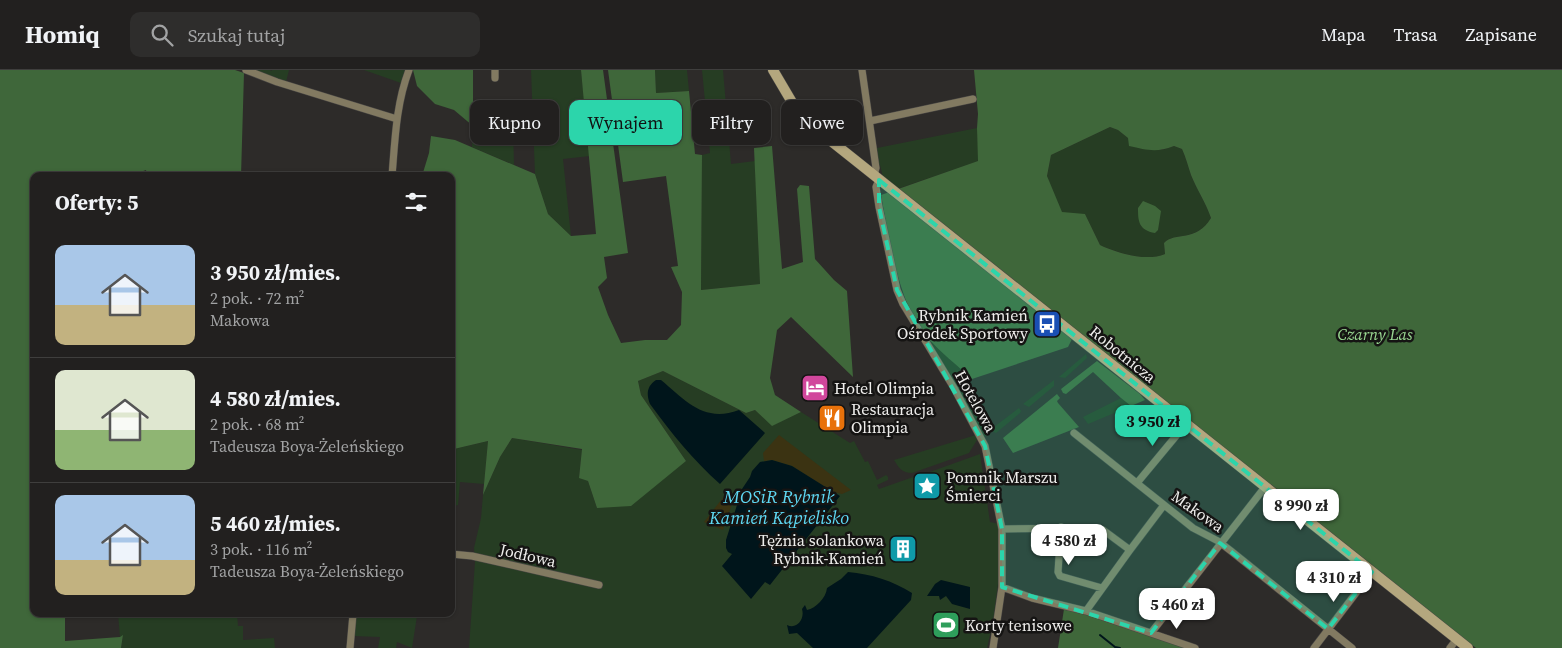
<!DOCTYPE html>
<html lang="pl">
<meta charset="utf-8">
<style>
:root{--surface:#22201f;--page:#2e2d2c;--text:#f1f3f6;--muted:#a2a3a4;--line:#3f3e3d;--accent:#2cd5ab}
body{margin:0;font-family:"Source Serif 4",serif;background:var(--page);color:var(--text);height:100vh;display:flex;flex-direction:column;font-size:19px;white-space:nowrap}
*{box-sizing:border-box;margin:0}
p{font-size:16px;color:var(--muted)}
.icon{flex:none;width:28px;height:28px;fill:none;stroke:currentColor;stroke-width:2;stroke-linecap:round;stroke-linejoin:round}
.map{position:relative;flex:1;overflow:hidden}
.drawer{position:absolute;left:30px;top:102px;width:425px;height:445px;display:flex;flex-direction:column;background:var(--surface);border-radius:10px;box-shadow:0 1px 4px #0004,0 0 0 1px var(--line)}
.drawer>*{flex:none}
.hud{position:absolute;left:470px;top:30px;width:475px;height:45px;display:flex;gap:10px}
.price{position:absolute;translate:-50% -42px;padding:0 11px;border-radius:10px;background:#fff;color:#222;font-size:16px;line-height:32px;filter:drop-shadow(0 1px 2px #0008)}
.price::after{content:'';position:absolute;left:50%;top:30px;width:15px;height:11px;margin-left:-8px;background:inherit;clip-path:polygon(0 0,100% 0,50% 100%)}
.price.current{background:var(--accent);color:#111}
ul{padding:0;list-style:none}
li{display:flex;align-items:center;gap:15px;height:125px;padding:0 25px}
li+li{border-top:1px solid var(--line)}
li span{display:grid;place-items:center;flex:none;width:140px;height:100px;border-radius:10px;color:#555}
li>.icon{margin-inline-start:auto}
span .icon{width:60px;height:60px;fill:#fffc;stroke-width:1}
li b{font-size:21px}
h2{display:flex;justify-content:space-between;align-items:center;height:60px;padding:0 25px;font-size:21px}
.chip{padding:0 18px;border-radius:10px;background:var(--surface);box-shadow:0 1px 4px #0004,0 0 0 1px var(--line);font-size:18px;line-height:45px}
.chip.current{background:var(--accent);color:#111}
header{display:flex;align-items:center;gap:30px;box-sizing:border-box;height:70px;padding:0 25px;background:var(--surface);border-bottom:1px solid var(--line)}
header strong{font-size:24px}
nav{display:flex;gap:28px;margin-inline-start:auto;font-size:18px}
.search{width:350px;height:45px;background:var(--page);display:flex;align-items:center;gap:12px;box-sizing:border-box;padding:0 18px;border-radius:10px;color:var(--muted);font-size:19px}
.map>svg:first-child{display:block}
</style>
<header>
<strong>Homiq</strong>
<div class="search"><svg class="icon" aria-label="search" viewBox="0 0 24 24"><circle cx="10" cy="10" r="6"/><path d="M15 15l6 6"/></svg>Szukaj tutaj</div>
<nav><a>Mapa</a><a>Trasa</a><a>Zapisane</a></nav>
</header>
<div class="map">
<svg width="1562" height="578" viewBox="0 0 1562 578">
<rect width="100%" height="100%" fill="#2d2b29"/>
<path fill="#263d23" d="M 253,0 L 270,0 L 272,1 L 272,0 L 289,0 L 286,12 Z
M 364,0 L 405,0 L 401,13 Z
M 531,0 L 581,0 L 590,86 L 563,89 L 571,166 L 548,144 L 535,104 Z
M 655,0 L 687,0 L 689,21 L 656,23 Z
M 702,0 L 723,0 L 731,94 L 755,91 L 760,214 L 701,220 L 702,85 L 710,83 Z
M 513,52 L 514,95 L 472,77 L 473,56 Z
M 1110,57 L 1118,60 L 1128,68 L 1162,80 L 1174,76 L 1182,79 C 1186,88 1188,96 1191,105 C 1197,120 1206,133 1211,148 C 1196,173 1174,161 1164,173 L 1165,184 C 1146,192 1118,183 1100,175 L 1085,144 L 1059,145 L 1047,106 L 1051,85 Z
M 977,58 L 979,91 L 897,119 L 883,107 L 880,95 L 878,94 L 877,78 Z
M 926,267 L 972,309 L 959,313 L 986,364 L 986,366 L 983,367 Z
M 1086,284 L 1087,288 L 1065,308 L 1059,307 Z
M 663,301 L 746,343 L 755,340 L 772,355 L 801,342 L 850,373 L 854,371 L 865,392 L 868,391 L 877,410 L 886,405 L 888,407 L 888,410 L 877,415 L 879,419 L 919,405 L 925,422 L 932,418 L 927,403 L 980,384 L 990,452 L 999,454 L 999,506 L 993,552 L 987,578 L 469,578 L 475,492 L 474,478 L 481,448 L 483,425 L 500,387 L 512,368 L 582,380 L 579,407 L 588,411 L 597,438 L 686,391 L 641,325 L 638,311 Z
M 1054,310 L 1054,316 L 1029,337 L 1023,334 Z
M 1121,328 L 1131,336 L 1088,354 L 1083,347 Z
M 1019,338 L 1021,341 L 1020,343 L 996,363 L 990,360 Z
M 976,365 L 977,370 L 969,383 L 912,403 C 902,403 899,398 894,390 Z
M 488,371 L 484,414 L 460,412 L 458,435 L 451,437 L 451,378 L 454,379 Z
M 118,544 L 237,544 L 238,556 L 243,556 L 243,570 L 274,568 L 275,578 L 121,578 L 123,566 L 120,567 Z
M 356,544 L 402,544 L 417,546 L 412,578 L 397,572 L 396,578 L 378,578 L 380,567 L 354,566 Z"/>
<path fill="#3f673a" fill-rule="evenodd" d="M 0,0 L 235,0 L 244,3 L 241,106 L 147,106 L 146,100 L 130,106 L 34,106 L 34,544 L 65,544 L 65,571 L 120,567 L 123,565 L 121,578 L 0,578 Z
M 413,0 L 473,0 L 473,56 L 454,40 L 435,34 L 417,16 Z
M 581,0 L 603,0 L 628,183 L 604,187 L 607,208 L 598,217 L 608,245 L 621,273 L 645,270 L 667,270 L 681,255 L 682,222 L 671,197 L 678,196 L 666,106 L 623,112 L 608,0 L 655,0 L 656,23 L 689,21 L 695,84 L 702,85 L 701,220 L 760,214 L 754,78 L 772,76 L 782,199 L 803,192 L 797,119 L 800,115 L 809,116 L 815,189 L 834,210 L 847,221 L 853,307 L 791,247 L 777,260 L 770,308 L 775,325 L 801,342 L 772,356 L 755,340 L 746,343 L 663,301 L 638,311 L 641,325 L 686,391 L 631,436 L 597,438 L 588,411 L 579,408 L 582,379 L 512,368 L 500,387 L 483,425 L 488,371 L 454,379 L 451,378 L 451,106 L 422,106 L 429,83 L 431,66 L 455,70 L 535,104 L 548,144 L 571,166 L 596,164 Z
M 974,0 L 1562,0 L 1562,578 L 1476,578 L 1073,267 L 1068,277 L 972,309 C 957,295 940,282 927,267 C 898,234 889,167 881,125 L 978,91 L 977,58 L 978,44 ZM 1110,57 L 1118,60 L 1128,68 L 1129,76 C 1147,80 1156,83 1174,76 L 1182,79 C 1186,88 1188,96 1191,105 C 1197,120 1206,133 1211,148 C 1196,173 1175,161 1164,173 L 1165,184 C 1146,192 1117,183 1100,175 L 1085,144 L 1062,142 L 1047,106 L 1051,85 Z
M 1143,131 L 1155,136 L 1161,141 L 1158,160 L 1155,163 C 1139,160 1138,152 1138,138 Z
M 1097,291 L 1140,324 L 1145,330 L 1131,336 L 1121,328 L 1093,302 L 1066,324 L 1063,323 L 1061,319 Z
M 1057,324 L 1060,328 L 1057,331 L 1058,333 L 1079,357 L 1013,383 L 1003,368 Z
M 1064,539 L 1085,544 L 1186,578 L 1058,578 Z"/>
<path fill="#3b3312" d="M 779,365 L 851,420 L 842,424 L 833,422 L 792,396 L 772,390 L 764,391 L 763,383 Z
M 725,425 L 733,431 L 723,460 L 704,452 Z"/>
<path fill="#00151b" d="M 656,310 L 661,310 C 686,331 704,353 739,340 L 765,363 L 720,414 C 693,390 672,364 650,334 C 646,324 647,316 656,310 Z
M 772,390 L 792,396 L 840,426 L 770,515 L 765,512 L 751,529 L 722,496 L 732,484 L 728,482 L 726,478 L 726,470 L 742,419 L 750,407 L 752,401 L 760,392 Z
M 848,502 C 871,504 893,511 912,523 L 911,530 L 867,578 L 813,578 L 797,563 L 789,564 L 787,555 C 797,560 805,549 802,539 L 805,535 L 807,540 C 816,538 826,528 827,518 L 841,509 Z
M 941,510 L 970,517 L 970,539 L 952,534 L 946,526 L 940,530 L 939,526 L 927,526 L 935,514 Z"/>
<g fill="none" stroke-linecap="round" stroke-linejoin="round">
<path stroke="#00151b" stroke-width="2" d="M 1100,565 L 1115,577 L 1120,578"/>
<defs>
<path id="street" d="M 246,0 L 277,12 L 397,49
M 862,0 L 876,98 L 874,106
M 495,8 L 495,0
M 870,51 L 973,29
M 392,106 C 395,70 396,34 409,0
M 879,110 L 876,117 L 879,137 L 897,220 L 903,234 L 954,318 L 985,376 L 1002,459 L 1002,517 L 993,578
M 1074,363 L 1193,458 L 1218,471 L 1231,481 L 1352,578
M 1137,413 L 1186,354
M 1061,457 L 1058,502 L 1060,506 L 1102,518
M 1002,459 L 1097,458 L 1103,460 L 1130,480 L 1086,541 L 1195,578
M 1130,480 L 1164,435
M 451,484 L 472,486 L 599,515
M 1002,517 L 1032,528 L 1086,541
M 1151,563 L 1265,417
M 350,578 L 353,544
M 1314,578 L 1372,502
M 1450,578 L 1457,569"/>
<path id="secondary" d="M 773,0 L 796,39 L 821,63 L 1468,578"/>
</defs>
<use href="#street" stroke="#484644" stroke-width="8"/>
<use href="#secondary" stroke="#484644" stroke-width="11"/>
<use href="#street" stroke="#827a61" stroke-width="7"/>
<use href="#secondary" stroke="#b4a77e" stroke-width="10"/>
</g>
<path fill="#2cd5ab" fill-opacity="0.2" stroke="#2cd5ab" stroke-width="4" stroke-dasharray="10 6" stroke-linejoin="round" d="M 879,110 L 1372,502 L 1328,559 L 1220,473 L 1151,563 L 1002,517 L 1002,459 L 985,376 L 897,220 L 879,137 Z"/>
<defs>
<symbol id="bus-square" viewBox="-11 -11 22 22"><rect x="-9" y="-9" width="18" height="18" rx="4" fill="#1a4fb4" stroke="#151413"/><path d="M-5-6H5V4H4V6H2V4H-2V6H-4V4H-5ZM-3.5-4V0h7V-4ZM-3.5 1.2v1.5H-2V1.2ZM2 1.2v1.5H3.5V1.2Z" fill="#fff"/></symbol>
<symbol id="hotel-square" viewBox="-11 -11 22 22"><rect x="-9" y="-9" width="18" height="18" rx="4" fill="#d1479c" stroke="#151413"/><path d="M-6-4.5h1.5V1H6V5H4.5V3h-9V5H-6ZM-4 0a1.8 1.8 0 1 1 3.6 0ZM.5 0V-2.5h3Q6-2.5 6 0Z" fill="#fff"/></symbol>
<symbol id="restaurant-square" viewBox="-11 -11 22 22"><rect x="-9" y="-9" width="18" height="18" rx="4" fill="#e8710a" stroke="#151413"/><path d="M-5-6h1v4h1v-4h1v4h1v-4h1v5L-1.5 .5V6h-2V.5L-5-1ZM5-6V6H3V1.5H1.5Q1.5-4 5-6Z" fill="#fff"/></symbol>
<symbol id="sight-square" viewBox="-11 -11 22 22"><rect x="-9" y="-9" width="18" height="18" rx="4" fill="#0f9aa8" stroke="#151413"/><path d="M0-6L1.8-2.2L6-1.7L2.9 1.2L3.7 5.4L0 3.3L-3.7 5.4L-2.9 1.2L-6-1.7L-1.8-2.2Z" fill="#fff"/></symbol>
<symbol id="building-square" viewBox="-11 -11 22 22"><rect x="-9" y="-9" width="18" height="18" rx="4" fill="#0f9aa8" stroke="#151413"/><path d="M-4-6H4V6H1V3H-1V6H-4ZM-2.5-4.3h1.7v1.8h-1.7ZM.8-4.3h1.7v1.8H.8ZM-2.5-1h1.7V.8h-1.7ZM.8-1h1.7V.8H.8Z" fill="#fff"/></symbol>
<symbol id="stadium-square" viewBox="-11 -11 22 22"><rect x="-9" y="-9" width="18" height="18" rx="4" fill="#2e9e5b" stroke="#151413"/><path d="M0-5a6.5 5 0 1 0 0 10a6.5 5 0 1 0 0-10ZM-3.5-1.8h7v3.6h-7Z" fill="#fff"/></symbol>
</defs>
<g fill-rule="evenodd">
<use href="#bus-square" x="1031" y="238" width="32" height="32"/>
<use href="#hotel-square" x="799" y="302" width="32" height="32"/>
<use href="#restaurant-square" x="816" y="332" width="32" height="32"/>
<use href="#sight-square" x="911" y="400" width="32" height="32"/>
<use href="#building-square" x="887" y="463" width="32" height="32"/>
<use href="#stadium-square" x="930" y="539" width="32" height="32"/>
</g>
<g text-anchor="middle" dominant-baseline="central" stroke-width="5" stroke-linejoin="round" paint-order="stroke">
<g font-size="16" fill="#eeedeb" stroke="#151413" text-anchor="start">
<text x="1028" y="245" text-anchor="end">Rybnik Kamień<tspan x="1028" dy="18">Ośrodek Sportowy</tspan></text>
<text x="834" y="318">Hotel Olimpia</text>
<text x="851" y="339">Restauracja<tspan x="851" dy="18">Olimpia</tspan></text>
<text x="946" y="407">Pomnik Marszu<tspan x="946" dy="18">Śmierci</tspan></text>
<text x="884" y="470" text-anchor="end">Tężnia solankowa<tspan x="884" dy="18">Rybnik-Kamień</tspan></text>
<text x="965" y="555">Korty tenisowe</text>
</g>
<g font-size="16" font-style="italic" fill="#9ad892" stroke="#151413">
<text x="1375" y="264">Czarny Las</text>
</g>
<g font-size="16" fill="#eeedeb" stroke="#151413">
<text transform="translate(1123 284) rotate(39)">Robotnicza</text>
<text transform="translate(976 331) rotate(61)">Hotelowa</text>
<text transform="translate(1198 441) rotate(35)">Makowa</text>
<text transform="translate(528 485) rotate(13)">Jodłowa</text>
</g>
<g font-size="18" font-style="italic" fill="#5ed8f3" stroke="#151413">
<text x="779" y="426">MOSiR Rybnik<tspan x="779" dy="21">Kamień Kąpielisko</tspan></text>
</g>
</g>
</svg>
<b class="price current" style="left:1153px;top:377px">3 950 zł</b>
<b class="price" style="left:1301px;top:461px">8 990 zł</b>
<b class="price" style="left:1069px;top:496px">4 580 zł</b>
<b class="price" style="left:1334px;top:533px">4 310 zł</b>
<b class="price" style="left:1177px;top:560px">5 460 zł</b>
<div class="hud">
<a class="chip">Kupno</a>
<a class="chip current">Wynajem</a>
<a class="chip">Filtry</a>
<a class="chip">Nowe</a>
</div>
<section class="drawer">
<h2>Oferty: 5<svg class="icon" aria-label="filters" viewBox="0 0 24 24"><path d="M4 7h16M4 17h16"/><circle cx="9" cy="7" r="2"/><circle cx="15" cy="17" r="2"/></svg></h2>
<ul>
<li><span style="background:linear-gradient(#a9c7e8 60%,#c2b280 0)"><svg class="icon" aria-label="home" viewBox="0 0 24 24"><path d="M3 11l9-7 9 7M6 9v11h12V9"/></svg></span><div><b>3 950 zł/mies.</b><p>2 pok. · 72 m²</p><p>Makowa</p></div></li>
<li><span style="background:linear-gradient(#dfe7d0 60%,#8fb573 0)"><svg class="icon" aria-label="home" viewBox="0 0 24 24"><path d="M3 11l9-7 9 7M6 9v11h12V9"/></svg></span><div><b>4 580 zł/mies.</b><p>2 pok. · 68 m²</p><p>Tadeusza Boya-Żeleńskiego</p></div></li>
<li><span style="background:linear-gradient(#a9c7e8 65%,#c2b280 0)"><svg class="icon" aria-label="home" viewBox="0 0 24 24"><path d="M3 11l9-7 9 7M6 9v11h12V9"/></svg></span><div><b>5 460 zł/mies.</b><p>3 pok. · 116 m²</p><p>Tadeusza Boya-Żeleńskiego</p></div></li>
</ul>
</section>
</div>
